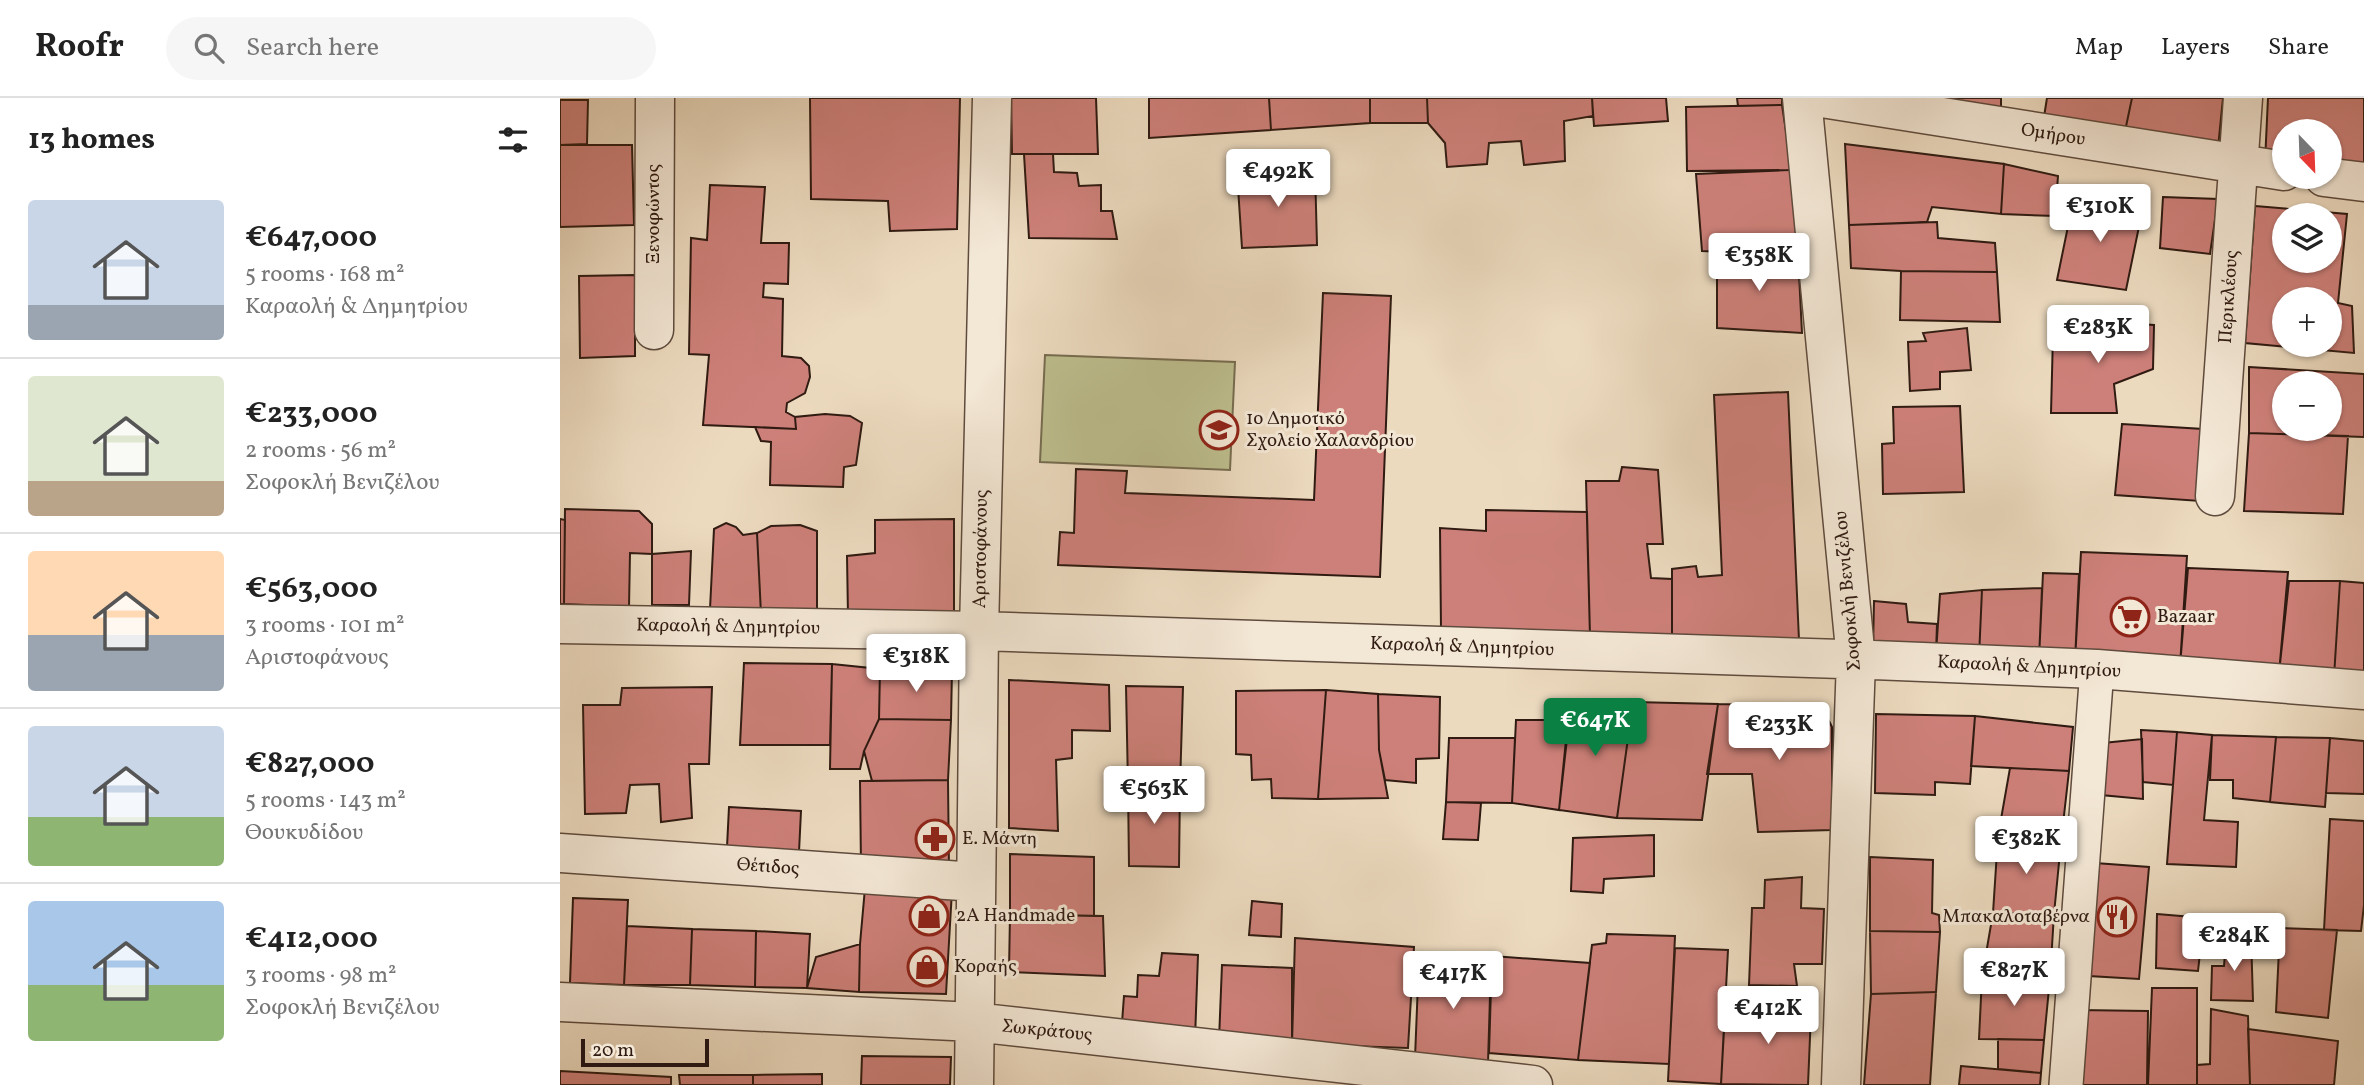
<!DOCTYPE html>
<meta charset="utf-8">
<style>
:root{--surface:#fff;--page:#f6f6f6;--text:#222;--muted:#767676;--line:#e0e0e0;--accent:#0b8043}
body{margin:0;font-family:Vollkorn,serif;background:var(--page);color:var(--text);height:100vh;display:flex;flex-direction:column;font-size:26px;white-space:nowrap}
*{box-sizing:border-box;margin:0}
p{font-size:23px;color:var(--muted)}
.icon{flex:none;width:38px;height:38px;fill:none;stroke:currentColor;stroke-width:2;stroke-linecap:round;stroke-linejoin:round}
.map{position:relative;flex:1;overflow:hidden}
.details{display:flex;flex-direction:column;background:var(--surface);width:560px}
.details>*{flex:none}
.needle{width:46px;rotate:157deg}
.tools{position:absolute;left:1712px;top:21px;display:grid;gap:14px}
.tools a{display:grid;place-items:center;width:70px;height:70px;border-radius:50%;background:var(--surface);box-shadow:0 2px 5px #0004;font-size:35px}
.scale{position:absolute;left:21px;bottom:18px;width:128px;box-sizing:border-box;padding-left:7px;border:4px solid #301b12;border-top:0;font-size:19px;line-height:24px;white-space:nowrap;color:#301b12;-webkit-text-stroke:5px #f3e7d5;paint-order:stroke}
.price{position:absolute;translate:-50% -60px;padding:0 16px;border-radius:7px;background:#fff;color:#222;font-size:23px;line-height:46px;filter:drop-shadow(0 2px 4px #0008)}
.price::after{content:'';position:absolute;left:50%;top:42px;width:21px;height:16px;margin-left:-10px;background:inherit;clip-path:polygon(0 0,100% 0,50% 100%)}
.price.on{background:var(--accent);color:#fff}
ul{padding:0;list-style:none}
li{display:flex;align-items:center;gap:21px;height:175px;padding:0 28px}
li+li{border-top:2px solid var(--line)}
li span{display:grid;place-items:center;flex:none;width:196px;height:140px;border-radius:7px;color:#555}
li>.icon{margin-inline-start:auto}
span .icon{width:84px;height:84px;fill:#fffc;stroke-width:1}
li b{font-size:30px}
h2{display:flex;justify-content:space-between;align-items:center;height:84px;padding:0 28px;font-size:30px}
header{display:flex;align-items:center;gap:42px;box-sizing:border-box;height:98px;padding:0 35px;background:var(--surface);border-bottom:2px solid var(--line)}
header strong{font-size:33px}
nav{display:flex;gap:38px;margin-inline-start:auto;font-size:24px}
.search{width:490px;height:63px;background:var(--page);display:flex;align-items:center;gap:18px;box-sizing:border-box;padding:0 24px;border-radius:38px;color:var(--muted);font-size:26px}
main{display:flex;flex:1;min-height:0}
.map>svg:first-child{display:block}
</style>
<header>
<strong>Roofr</strong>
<div class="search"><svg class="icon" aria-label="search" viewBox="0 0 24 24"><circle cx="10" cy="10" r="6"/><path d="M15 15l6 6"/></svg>Search here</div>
<nav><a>Map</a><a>Layers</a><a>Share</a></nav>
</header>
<main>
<section class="details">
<h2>13 homes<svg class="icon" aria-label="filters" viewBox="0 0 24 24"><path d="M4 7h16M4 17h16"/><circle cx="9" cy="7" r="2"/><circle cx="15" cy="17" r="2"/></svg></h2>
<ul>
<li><span style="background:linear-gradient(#c9d6e8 75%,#9aa5b1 0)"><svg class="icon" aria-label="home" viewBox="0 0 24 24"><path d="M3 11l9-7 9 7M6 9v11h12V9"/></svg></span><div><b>€647,000</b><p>5 rooms · 168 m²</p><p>Καραολή &amp; Δημητρίου</p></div></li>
<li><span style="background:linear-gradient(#dfe7d0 75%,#b9a48a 0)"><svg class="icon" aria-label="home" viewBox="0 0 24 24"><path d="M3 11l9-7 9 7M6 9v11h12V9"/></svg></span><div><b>€233,000</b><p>2 rooms · 56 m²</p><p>Σοφοκλή Βενιζέλου</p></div></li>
<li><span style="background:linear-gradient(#ffd9b3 60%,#9aa5b1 0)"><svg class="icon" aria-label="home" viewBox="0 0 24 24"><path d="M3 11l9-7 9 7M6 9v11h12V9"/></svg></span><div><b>€563,000</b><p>3 rooms · 101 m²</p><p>Αριστοφάνους</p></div></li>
<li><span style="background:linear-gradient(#c9d6e8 65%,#8fb573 0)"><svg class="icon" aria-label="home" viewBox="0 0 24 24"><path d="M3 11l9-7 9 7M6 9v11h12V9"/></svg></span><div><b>€827,000</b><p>5 rooms · 143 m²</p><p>Θουκυδίδου</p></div></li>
<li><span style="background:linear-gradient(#a9c7e8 60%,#8fb573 0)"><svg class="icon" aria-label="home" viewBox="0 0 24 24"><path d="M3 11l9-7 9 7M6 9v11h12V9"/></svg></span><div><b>€412,000</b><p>3 rooms · 98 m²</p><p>Σοφοκλή Βενιζέλου</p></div></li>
</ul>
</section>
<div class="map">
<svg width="1804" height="987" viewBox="0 0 1804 987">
<rect width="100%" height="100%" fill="#ecdabf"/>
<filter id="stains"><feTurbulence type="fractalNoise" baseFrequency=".00286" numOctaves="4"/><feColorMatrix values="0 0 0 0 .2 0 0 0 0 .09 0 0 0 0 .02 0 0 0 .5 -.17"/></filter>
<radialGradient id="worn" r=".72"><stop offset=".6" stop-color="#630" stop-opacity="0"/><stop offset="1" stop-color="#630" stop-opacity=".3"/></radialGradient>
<path fill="#bdbe8e" stroke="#766c50" stroke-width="2" d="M 485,257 L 675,264 L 670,372 L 480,364 Z"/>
<path fill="#cd8079" stroke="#301b12" stroke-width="2" fill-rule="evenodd" d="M 250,0 L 400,0 L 397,131 L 330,133 L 328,103 L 251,101 Z
M 451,0 L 536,0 L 538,56 L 452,56 Z
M 589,0 L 709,0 L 711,32 L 589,40 Z
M 709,0 L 810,0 L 810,25 L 711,32 Z
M 810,0 L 867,0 L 868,25 L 810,25 Z
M 867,0 L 1032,0 L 1033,18 L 1004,23 L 1005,63 L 964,67 L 961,43 L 929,45 L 927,66 L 887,69 L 885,45 L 868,25 Z
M 1032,0 L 1106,0 L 1108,23 L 1034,28 Z
M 1177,0 L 1222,0 L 1222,7 L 1178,8 Z
M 1387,0 L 1441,0 L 1441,15 L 1387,12 Z
M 1487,0 L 1572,0 L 1564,38 L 1483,25 Z
M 1572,0 L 1663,0 L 1658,50 L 1564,38 Z
M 1708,0 L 1804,0 L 1804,76 L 1769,72 L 1769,33 L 1724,33 L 1724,66 L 1705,64 Z
M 0,2 L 28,2 L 27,46 L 0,47 Z
M 1222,7 L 1232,72 L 1127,73 L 1126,9 Z
M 1285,46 L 1444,66 L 1441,116 L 1372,109 L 1367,124 L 1289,127 Z
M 0,47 L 72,47 L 74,127 L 0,129 Z
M 464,56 L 493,56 L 494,74 L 517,75 L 519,88 L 541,87 L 541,113 L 552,113 L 557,141 L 469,140 Z
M 1444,66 L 1498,78 L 1495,118 L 1441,116 Z
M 755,72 L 757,147 L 682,150 L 677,74 Z
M 1232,72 L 1238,157 L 1142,153 L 1136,76 Z
M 150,87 L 205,89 L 201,145 L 229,145 L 228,186 L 204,185 L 203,199 L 223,201 L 222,258 L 241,260 L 249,268 L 250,279 L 245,295 L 227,305 L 226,314 L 235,319 L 236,331 L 143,327 L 149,257 L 129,256 L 131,140 L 147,142 Z
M 1514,99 L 1583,109 L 1566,192 L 1497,182 Z
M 1603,99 L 1658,101 L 1650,156 L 1600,150 Z
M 1695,108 L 1787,116 L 1778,205 L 1792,208 L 1794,255 L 1685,245 ZM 1724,117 L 1769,117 L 1769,163 L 1724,163 ZM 1724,201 L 1769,201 L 1769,247 L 1724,247 Z
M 1377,124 L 1378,140 L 1435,145 L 1437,174 L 1341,173 L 1291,170 L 1289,127 Z
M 1157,155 L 1238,157 L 1242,235 L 1157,230 Z
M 1341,173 L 1437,174 L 1440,224 L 1340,222 Z
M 75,177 L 75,258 L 20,260 L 19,178 Z
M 763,195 L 831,198 L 820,479 L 498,467 L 500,434 L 514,435 L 516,371 L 567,373 L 565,395 L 754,402 Z
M 1527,223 L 1594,227 L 1593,271 L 1554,286 L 1557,315 L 1491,315 L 1493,237 L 1525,236 Z
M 1407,230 L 1411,272 L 1380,274 L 1380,291 L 1350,293 L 1348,244 L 1366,243 L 1363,235 Z
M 1689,269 L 1804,276 L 1804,339 L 1689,335 ZM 1724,285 L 1769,285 L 1769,331 L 1724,331 Z
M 1228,294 L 1239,542 L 1112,544 L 1112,471 L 1136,468 L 1138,479 L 1162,477 L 1154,297 Z
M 1400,308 L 1404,394 L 1323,396 L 1322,346 L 1334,345 L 1333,309 Z
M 265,316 L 290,318 L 302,325 L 296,367 L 284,369 L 283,389 L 210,387 L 211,344 L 201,343 L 195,329 L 236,331 L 235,319 Z
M 1562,326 L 1643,331 L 1640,403 L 1555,397 Z
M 1689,335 L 1788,338 L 1783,416 L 1684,413 Z
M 1062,369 L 1098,372 L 1103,446 L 1087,446 L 1091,480 L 1112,481 L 1112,544 L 1030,539 L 1026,383 L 1059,383 Z
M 5,411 L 79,413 L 92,426 L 92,456 L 70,455 L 69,509 L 4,506 Z
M 926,412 L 1027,414 L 1030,539 L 881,533 L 880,430 L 926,433 Z
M 0,421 L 5,422 L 4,506 L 0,506 Z
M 394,421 L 394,522 L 288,519 L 287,458 L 315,455 L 315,422 Z
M 166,425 L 176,429 L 183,437 L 197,435 L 201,516 L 150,511 L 154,431 Z
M 240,427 L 257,433 L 257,516 L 201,516 L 197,435 L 211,428 Z
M 131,453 L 129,507 L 92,507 L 92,456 Z
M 1521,454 L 1627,458 L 1620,568 L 1515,563 Z
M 1628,470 L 1728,474 L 1719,575 L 1620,568 Z
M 1483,475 L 1519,476 L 1515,563 L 1479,561 Z
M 1729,483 L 1780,483 L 1774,579 L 1719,575 Z
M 1780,483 L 1804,485 L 1804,580 L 1774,579 Z
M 1482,490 L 1479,561 L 1419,559 L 1422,492 Z
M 1422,492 L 1419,559 L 1376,555 L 1380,496 Z
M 1314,503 L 1346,506 L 1348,524 L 1377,526 L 1376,555 L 1313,552 Z
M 184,565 L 272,566 L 270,647 L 180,647 Z
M 272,566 L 320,571 L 319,621 L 304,653 L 300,671 L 270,671 Z
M 320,571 L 392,572 L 391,622 L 319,621 Z
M 449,582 L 549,587 L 550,633 L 512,632 L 512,660 L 496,662 L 498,733 L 449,730 Z
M 566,588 L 623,589 L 620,688 L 568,688 Z
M 152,589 L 149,666 L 129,666 L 132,720 L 101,724 L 99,686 L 70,687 L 66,715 L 25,716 L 23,607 L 60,607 L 62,590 Z
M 766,592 L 818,596 L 819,652 L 828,700 L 758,701 Z
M 766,592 L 758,701 L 712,700 L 711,681 L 692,682 L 691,657 L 676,656 L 676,593 Z
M 818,596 L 880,599 L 879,660 L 856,661 L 856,685 L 825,682 L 819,652 Z
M 1073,604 L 1158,606 L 1142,722 L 1057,720 Z
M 1073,604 L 1057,720 L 999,712 L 1011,605 Z
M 1158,606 L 1262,609 L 1272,629 L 1272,732 L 1198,734 L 1192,676 L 1147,676 Z
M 1316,616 L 1415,618 L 1410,686 L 1375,684 L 1375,697 L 1315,695 Z
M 1415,618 L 1513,629 L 1509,673 L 1411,668 Z
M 319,621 L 391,622 L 388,682 L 312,683 L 304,653 Z
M 956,622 L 1008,622 L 999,712 L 952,705 Z
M 1581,632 L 1617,634 L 1613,687 L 1583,684 Z
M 1617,634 L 1652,637 L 1644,722 L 1678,724 L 1676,769 L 1607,766 Z
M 1652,637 L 1716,639 L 1710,704 L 1673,700 L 1673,682 L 1650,682 Z
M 1716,639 L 1770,640 L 1765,709 L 1710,704 Z
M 889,640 L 955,640 L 952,705 L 886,704 Z
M 1770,640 L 1804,643 L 1804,696 L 1766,695 Z
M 1582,641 L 1583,701 L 1541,697 L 1543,645 Z
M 1450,670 L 1509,673 L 1501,744 L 1438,738 Z
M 388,682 L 389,772 L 301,769 L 300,683 Z
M 568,688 L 620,688 L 619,769 L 569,768 Z
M 886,704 L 921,705 L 918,742 L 883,741 Z
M 169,709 L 241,713 L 239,754 L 167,749 Z
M 1770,721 L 1804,723 L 1804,807 L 1801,833 L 1764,832 Z
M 1094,737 L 1094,778 L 1044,781 L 1043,795 L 1011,793 L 1013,740 Z
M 1438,738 L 1501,744 L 1494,816 L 1433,815 Z
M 450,756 L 534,759 L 534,818 L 450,816 Z
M 1310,759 L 1373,762 L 1372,815 L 1379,817 L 1380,834 L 1310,833 Z
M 1535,765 L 1589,769 L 1579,881 L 1529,878 Z
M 1242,779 L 1241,810 L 1264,811 L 1262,866 L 1234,866 L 1237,888 L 1189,887 L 1192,810 L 1204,810 L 1205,782 Z
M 305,790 L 392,792 L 386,896 L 299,894 L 300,846 Z
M 13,800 L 68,802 L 64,887 L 10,885 Z
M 692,803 L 722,806 L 721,839 L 689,837 Z
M 1433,815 L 1494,816 L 1490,880 L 1422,879 Z
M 450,816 L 543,818 L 545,878 L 449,874 Z
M 1597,816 L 1644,820 L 1638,873 L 1596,870 Z
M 67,828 L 132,831 L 130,887 L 64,887 Z
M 1720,830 L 1777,832 L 1768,920 L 1716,914 Z
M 132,831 L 196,833 L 195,889 L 130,887 Z
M 196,833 L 250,836 L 247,890 L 195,889 Z
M 1310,833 L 1380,834 L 1376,894 L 1311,896 Z
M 1047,836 L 1115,838 L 1109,966 L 1018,962 L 1032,847 L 1046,845 Z
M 1691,838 L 1693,903 L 1651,902 L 1652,868 L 1664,868 L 1666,843 Z
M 735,840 L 854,849 L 848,950 L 732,946 Z
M 300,846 L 299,894 L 247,890 L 256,859 Z
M 1115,850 L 1168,852 L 1161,986 L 1108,983 Z
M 602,855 L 638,857 L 635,941 L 561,938 L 564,898 L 577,899 L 578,877 L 599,878 Z
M 932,858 L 1030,865 L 1018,962 L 929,955 Z
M 859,860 L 931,865 L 928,965 L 855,960 Z
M 662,867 L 732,870 L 732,946 L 659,942 Z
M 1422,879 L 1490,880 L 1484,942 L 1419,941 Z
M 1216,890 L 1216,913 L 1251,915 L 1248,987 L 1161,986 L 1164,932 L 1179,932 L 1180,921 L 1190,919 L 1196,891 Z
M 1592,890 L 1637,890 L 1637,987 L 1588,987 Z
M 1376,894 L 1370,987 L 1304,987 L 1311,896 Z
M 1651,911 L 1688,918 L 1690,987 L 1637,987 L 1637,967 L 1650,966 Z
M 1518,912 L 1588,913 L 1587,987 L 1515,987 Z
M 1688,931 L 1778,943 L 1774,987 L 1690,987 Z
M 1438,941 L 1484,942 L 1481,975 L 1438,971 Z
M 302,958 L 391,959 L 390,987 L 301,987 Z
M 1401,968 L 1481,975 L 1480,987 L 1399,987 Z
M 0,973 L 111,979 L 111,987 L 0,987 Z
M 262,976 L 262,987 L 193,987 L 193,977 Z
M 119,977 L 193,977 L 193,987 L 120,987 Z"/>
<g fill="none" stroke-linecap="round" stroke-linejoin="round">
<defs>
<path id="pedestrian" d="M 1506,987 L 1537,571"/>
<path id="minor" d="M 1242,0 L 1296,562 L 1281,987
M 1262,0 L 1724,73
M 1764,79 L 1804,84
M 94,232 L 95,0
M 1655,398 L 1683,0
M 0,526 L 419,533 L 1313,562 L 1537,571 L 1804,592
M 0,755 L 416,784
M 0,904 L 414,924 L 973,987
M 414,987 L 419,533 L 432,0"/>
</defs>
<use href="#pedestrian" stroke="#5f4b3d" stroke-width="36"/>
<use href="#minor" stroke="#5f4b3d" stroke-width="41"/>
<use href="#pedestrian" stroke="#f3e7d5" stroke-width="33"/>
<use href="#minor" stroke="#f3e7d5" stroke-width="38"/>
</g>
<defs>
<symbol id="school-ring" viewBox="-11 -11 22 22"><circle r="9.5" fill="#f3e7d5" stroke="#8f2418" stroke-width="1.5"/><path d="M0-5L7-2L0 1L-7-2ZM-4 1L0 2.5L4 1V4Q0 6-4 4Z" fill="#8f2418"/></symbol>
<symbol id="supermarket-ring" viewBox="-11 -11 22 22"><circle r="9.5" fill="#f3e7d5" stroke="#8f2418" stroke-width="1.5"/><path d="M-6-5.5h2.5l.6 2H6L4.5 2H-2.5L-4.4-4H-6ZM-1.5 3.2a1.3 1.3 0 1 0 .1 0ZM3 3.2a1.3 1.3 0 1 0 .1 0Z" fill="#8f2418"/></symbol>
<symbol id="pharmacy-ring" viewBox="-11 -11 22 22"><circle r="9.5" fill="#f3e7d5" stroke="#8f2418" stroke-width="1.5"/><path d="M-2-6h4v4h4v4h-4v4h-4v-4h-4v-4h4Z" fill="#8f2418"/></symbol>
<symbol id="shop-ring" viewBox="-11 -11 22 22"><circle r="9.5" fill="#f3e7d5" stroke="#8f2418" stroke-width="1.5"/><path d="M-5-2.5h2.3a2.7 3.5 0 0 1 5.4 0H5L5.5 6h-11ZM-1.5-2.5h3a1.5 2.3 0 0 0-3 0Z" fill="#8f2418"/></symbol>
<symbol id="restaurant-ring" viewBox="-11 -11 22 22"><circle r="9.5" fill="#f3e7d5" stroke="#8f2418" stroke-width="1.5"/><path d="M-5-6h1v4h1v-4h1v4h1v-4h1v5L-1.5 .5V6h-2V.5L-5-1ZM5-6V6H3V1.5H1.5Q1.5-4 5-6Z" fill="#8f2418"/></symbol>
</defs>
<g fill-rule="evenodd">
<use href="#school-ring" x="637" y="310" width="44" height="44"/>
<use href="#supermarket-ring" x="1548" y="497" width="44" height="44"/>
<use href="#pharmacy-ring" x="353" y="719" width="44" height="44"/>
<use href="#shop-ring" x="347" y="796" width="44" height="44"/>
<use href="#restaurant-ring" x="1535" y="797" width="44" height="44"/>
<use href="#shop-ring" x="345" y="847" width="44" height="44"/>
</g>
<g text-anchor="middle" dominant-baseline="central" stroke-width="6" stroke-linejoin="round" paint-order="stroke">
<g font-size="19" fill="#301b12" stroke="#f3e7d5">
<text transform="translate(1493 37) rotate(9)">Ομήρου</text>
<text transform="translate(94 116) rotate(-90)">Ξενοφώντος</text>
<text transform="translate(1669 199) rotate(-86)">Περικλέους</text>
<text transform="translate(421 451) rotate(-89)">Αριστοφάνους</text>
<text transform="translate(1288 493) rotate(-95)">Σοφοκλή Βενιζέλου</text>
<text transform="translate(168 529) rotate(1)">Καραολή &amp; Δημητρίου</text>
<text transform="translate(902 549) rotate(2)">Καραολή &amp; Δημητρίου</text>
<text transform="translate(1469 569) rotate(3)">Καραολή &amp; Δημητρίου</text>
<text transform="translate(208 769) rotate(4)">Θέτιδος</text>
<text transform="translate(487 933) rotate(6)">Σωκράτους</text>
</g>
<g font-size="19" fill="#301b12" stroke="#f3e7d5" text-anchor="start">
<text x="686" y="321">1ο Δημοτικό<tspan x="686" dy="22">Σχολείο Χαλανδρίου</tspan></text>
<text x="1597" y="519">Bazaar</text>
<text x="402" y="741">Ε. Μάντη</text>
<text x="396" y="818">2A Handmade</text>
<text x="1530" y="819" text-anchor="end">Μπακαλοταβέρνα</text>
<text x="394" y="869">Κοραής</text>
</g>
</g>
<rect width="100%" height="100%" filter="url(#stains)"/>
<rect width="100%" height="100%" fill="url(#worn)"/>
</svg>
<div class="tools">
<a><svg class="needle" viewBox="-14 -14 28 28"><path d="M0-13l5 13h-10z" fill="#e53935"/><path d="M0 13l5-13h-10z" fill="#767676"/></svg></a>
<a><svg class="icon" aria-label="layers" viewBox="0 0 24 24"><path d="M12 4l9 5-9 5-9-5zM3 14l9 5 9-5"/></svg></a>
<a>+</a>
<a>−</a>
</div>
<div class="scale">20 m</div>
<b class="price" style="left:718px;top:111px">€492K</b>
<b class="price" style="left:1540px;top:146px">€310K</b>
<b class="price" style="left:1199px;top:195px">€358K</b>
<b class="price" style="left:1538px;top:267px">€283K</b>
<b class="price" style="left:356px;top:596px">€318K</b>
<b class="price on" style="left:1035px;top:660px">€647K</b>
<b class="price" style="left:1219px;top:664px">€233K</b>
<b class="price" style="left:594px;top:728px">€563K</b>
<b class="price" style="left:1466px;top:778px">€382K</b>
<b class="price" style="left:1674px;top:875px">€284K</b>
<b class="price" style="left:1454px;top:910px">€827K</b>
<b class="price" style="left:893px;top:913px">€417K</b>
<b class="price" style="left:1208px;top:948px">€412K</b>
</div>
</main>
